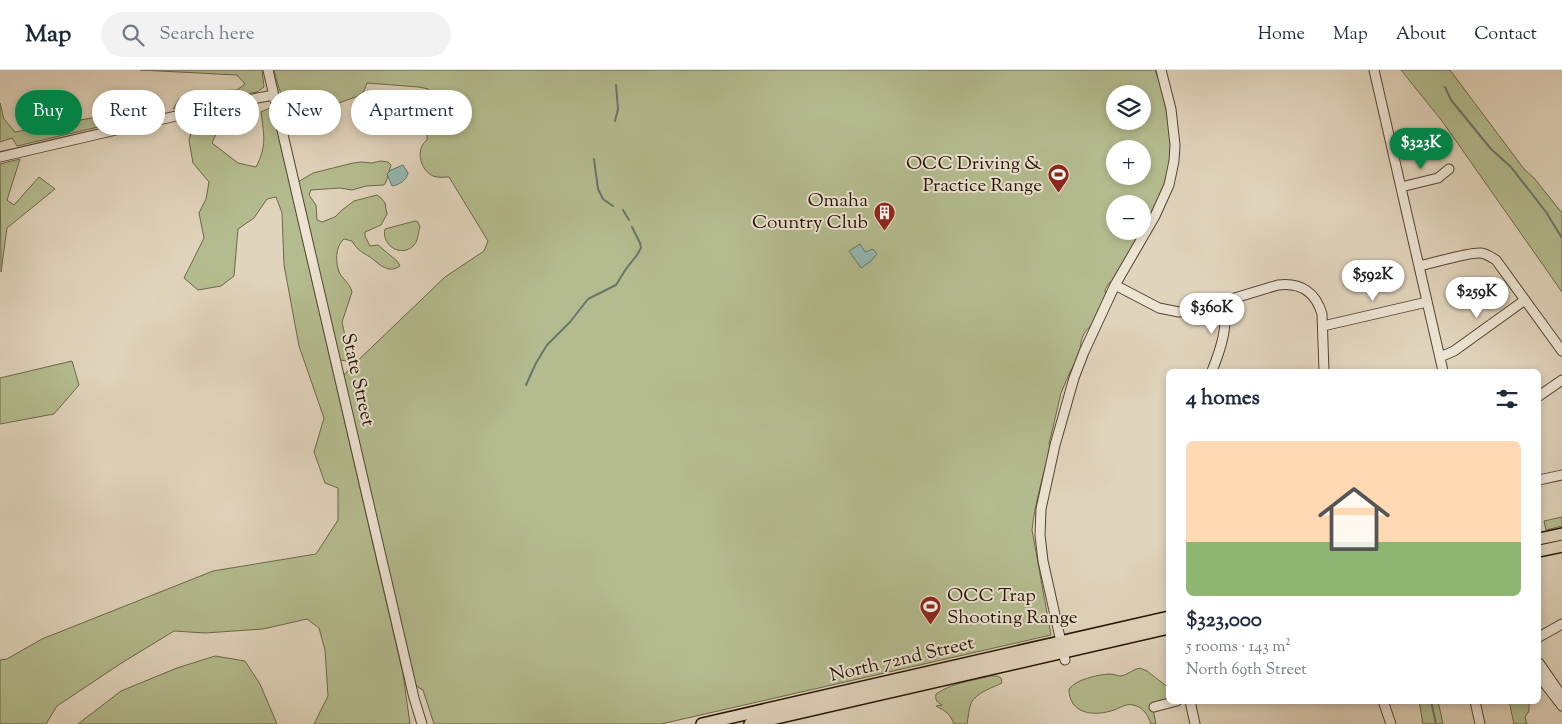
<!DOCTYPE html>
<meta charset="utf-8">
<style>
:root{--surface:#fff;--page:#f2f2f3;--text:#1f2937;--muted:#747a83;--line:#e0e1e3;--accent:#0b8043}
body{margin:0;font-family:"Sorts Mill Goudy",serif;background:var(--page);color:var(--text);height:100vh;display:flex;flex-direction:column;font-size:19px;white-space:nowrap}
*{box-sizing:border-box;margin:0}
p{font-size:16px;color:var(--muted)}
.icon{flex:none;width:28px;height:28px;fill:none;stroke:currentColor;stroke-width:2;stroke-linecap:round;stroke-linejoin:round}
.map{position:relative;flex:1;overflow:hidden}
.details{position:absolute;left:1166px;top:299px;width:375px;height:335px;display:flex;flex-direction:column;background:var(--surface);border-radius:8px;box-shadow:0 2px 8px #0003}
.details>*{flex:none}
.guide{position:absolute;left:15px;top:20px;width:475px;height:45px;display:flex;gap:10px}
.buttons{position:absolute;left:1106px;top:15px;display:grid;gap:10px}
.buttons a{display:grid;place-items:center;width:45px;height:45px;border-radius:50%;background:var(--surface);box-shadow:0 2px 8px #0003;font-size:25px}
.price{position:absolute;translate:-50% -42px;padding:0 11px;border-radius:18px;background:#fff;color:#222;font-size:16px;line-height:32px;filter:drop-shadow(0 1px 2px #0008)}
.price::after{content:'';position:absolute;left:50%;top:30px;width:15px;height:11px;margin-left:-8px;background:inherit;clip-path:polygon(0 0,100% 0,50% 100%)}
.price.current{background:var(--accent);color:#fff}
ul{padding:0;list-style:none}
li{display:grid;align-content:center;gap:10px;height:265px;padding:0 20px}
li span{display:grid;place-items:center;height:155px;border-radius:8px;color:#555}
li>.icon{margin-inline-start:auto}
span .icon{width:90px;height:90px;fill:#fffc;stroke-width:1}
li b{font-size:21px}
h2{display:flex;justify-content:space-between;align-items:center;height:60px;padding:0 20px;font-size:21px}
.chip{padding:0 18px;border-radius:22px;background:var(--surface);box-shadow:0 2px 8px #0003;font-size:18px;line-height:45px}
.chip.current{background:var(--accent);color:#fff}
header{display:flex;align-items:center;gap:30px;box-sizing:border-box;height:70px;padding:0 25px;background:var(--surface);border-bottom:1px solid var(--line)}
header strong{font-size:24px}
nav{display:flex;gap:28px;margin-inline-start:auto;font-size:18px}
.search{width:350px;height:45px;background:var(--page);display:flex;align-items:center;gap:12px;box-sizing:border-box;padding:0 18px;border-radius:28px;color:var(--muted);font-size:19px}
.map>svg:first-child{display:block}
</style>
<header>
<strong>Map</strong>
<div class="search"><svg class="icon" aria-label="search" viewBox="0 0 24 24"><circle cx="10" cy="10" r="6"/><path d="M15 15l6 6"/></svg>Search here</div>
<nav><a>Home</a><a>Map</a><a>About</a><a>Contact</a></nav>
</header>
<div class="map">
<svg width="1562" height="654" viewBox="0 0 1562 654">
<rect width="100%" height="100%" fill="#e1d4bc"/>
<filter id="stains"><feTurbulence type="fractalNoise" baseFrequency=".004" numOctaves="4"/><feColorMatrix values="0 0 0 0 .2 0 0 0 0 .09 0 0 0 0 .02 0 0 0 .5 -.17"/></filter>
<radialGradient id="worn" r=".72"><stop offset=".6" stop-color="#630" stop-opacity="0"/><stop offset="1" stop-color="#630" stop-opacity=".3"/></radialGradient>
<path fill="#b4bc8f" stroke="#6c6848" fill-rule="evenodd" d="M 140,0 L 262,0 L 264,17 L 257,22 L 173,39 L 179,29 L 195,22 L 237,20 L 245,14 L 237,5 Z
M 274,0 L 1155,0 L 1160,14 L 1172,63 L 1173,79 L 1167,115 L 1146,159 L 1130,182 L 1113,212 L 1109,213 L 1105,220 L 1106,229 L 1090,257 C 1082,262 1080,274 1080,283 L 1070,302 L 1061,323 L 1049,374 L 1050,377 C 1044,405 1035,431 1032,460 L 1051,565 L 661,654 L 434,654 L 423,620 L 419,618 L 416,615 L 412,606 L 409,591 L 404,576 L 389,506 L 343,309 L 344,305 L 350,298 L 445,207 L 484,181 L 488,171 L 449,107 C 444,107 438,108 433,106 C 420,100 415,79 427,70 L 428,19 L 419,17 L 367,13 L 364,21 L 358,26 L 301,47 C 284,42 278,16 274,0 ZM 1115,24 L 1142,24 L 1142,51 L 1115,51 ZM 1115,79 L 1142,79 L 1142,106 L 1115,106 ZM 1115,134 L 1142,134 L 1142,161 L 1115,161 Z
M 1401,0 L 1450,0 L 1524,99 L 1534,108 L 1562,143 L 1562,222 L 1442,51 Z
M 0,33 L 4,49 L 15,62 L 97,47 L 124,51 L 17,76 L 12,68 L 0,72 Z
M 272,37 L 403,604 L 410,654 L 314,654 L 328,626 L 325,580 L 319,558 L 307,549 L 263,559 L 205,563 L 174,561 L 120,594 L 57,636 L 46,654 L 0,654 L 0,590 L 7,589 L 42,569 L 213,501 L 316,484 L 338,450 L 338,418 L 325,413 L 314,382 L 324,348 L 299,276 L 284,195 L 282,143 L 276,127 L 267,129 L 254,148 L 238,159 L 234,206 L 221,216 L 198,220 L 184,208 L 204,168 L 199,143 L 206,129 L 209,112 L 193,93 L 189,70 L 196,47 L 215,42 L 224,46 L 212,73 L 238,93 L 256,97 C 267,76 264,65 261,42 Z
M 20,89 L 7,130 L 14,135 L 39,107 L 55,119 L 7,158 L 1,202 L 0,94 Z
M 381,91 L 388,92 L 391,95 L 386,112 L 384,115 L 366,116 L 352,120 L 340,118 L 311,120 L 309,125 L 316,135 L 317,150 L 322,152 L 335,147 L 342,140 L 354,131 L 377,125 L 381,128 L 385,133 L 387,144 L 381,155 L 365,162 L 365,166 L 370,176 L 378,175 L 397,191 L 400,196 C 390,203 382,197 374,190 C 364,182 359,183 352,171 L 344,169 C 335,176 335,194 340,204 C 344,210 350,214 352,222 L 342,252 L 350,289 L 348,291 L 339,290 L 298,112 L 313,103 L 353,93 L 361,92 L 371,93 Z
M 415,151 L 418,152 L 420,157 C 418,163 418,172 413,176 C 401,188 381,175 385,159 Z
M 72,291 L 79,315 L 54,344 L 0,354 L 0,308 Z
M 1562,447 L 1562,456 L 1546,460 L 1544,451 Z
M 215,586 L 245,591 L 260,614 L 277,654 L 78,654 L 121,621 L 177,598 Z
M 1140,598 L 1147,601 L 1169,618 L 1169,630 L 1152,634 L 1156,654 L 1151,654 C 1148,645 1143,637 1133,635 C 1126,633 1120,638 1114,640 C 1094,647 1069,644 1069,619 C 1077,609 1097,605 1109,604 C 1113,604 1118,606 1121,606 C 1128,605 1133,599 1140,598 Z
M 990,606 L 997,606 L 1001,608 L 1002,613 C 992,618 977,622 971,633 C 969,639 968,648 967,654 L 954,654 C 950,644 946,641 936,636 L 942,635 C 937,632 935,631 936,624 C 952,613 971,611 990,606 Z
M 1419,631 L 1438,631 L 1443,654 L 1423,654 Z
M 1509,631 L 1529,631 L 1529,641 L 1525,647 L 1527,654 L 1514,654 Z"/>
<path fill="#94b8b3" stroke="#68766b" d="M 403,95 L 408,103 C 407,110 399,115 392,116 L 387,104 L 391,100 Z
M 860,174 L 865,182 L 873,179 L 877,184 L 871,191 L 861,198 L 849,181 Z"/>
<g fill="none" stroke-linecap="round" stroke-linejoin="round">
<path stroke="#68766b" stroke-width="2" d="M 1445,17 L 1451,30 L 1491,79 L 1511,97 L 1546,142 L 1562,168
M 615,51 L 618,39 L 616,15
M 594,89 L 598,119 L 603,129 L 613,136
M 623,140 L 629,150
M 526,315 L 536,293 L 547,275 L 570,252 L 588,229 L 616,215 L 626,199 L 637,185 L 641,178 L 640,173 L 632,157
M 1431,631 L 1436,654"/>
<defs>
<path id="minor" d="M 268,0 L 414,628 L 422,654
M 1374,0 L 1443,301
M 0,87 L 236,32 L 274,25
M 1401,117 L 1438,108 L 1449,99
M 1419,196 C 1435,193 1467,182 1481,183 C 1487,184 1491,187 1496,190 L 1562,281
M 1115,215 L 1159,238 L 1179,242 L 1195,240 L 1278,215 C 1301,212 1316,223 1322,244 L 1324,301
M 1323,256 L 1427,232
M 1440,287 L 1454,281 L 1525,230
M 1212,301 C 1223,273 1226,261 1226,230
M 1539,326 L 1562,310
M 1539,410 L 1562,405
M 1539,567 L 1562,554
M 1065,590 L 1043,491 L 1040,465 L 1041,439 L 1055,375 L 1074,308 L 1084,282 L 1115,215 L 1155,146 L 1169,115 L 1174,91 L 1175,75 L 1171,39 L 1161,0
M 1539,593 L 1562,626
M 1539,606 L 1562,636
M 1190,631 L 1195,654
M 1383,631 L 1391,654
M 1475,631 L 1480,654
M 1154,637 L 1177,631"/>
<path id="major" d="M 1539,469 L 1562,464
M 1539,481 L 1562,476
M 702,654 L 1169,547
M 750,654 L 1169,558"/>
</defs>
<use href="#minor" stroke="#54442f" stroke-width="11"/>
<use href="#major" stroke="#251400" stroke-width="14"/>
<use href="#minor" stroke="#ece3d3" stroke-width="9"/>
<use href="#major" stroke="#e1d4bc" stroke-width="11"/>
</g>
<defs>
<symbol id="stadium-pin" viewBox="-11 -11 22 30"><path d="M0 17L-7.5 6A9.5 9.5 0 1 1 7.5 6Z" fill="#8f2418" stroke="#ece3d3"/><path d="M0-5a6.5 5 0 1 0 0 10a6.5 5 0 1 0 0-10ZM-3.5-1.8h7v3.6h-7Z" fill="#fff"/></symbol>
<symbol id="building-pin" viewBox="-11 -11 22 30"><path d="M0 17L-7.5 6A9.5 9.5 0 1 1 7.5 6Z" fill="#8f2418" stroke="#ece3d3"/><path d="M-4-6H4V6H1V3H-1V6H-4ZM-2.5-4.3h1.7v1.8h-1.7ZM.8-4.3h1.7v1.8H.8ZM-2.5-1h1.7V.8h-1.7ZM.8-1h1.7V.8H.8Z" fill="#fff"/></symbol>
</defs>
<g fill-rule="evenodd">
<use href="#stadium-pin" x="1046" y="92" width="25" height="34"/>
<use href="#building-pin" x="872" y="130" width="25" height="34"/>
<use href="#stadium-pin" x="918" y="524" width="25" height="34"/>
</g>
<g text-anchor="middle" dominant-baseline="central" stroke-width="4" stroke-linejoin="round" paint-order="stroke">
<g font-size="19" fill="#251400" stroke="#ece3d3" text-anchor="end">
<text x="1042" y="94">OCC Driving &amp;<tspan x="1042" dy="22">Practice Range</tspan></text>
<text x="868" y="131">Omaha<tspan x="868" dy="22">Country Club</tspan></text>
<text x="947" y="526" text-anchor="start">OCC Trap<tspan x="947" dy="22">Shooting Range</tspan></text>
</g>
<g font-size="19" fill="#251400" stroke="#ece3d3">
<text transform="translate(357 310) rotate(77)">State Street</text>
<text transform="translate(902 590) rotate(-13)">North 72nd Street</text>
</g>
</g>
<rect width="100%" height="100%" filter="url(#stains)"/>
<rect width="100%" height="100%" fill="url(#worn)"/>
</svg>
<div class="buttons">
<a><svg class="icon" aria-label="layers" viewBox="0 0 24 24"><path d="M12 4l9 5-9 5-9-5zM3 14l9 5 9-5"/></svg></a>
<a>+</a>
<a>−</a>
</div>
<b class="price current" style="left:1421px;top:100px">$323K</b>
<b class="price" style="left:1373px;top:232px">$592K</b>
<b class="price" style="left:1477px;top:249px">$259K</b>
<b class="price" style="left:1212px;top:265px">$360K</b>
<div class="guide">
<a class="chip current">Buy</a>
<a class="chip">Rent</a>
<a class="chip">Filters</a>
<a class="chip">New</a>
<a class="chip">Apartment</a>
</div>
<section class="details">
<h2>4 homes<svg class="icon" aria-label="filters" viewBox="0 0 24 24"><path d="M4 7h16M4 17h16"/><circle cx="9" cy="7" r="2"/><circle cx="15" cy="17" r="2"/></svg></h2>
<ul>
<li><span style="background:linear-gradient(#ffd9b3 65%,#8fb573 0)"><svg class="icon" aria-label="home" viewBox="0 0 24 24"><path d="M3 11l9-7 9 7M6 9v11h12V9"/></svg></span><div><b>$323,000</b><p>5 rooms · 143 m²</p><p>North 69th Street</p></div></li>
</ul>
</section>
</div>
